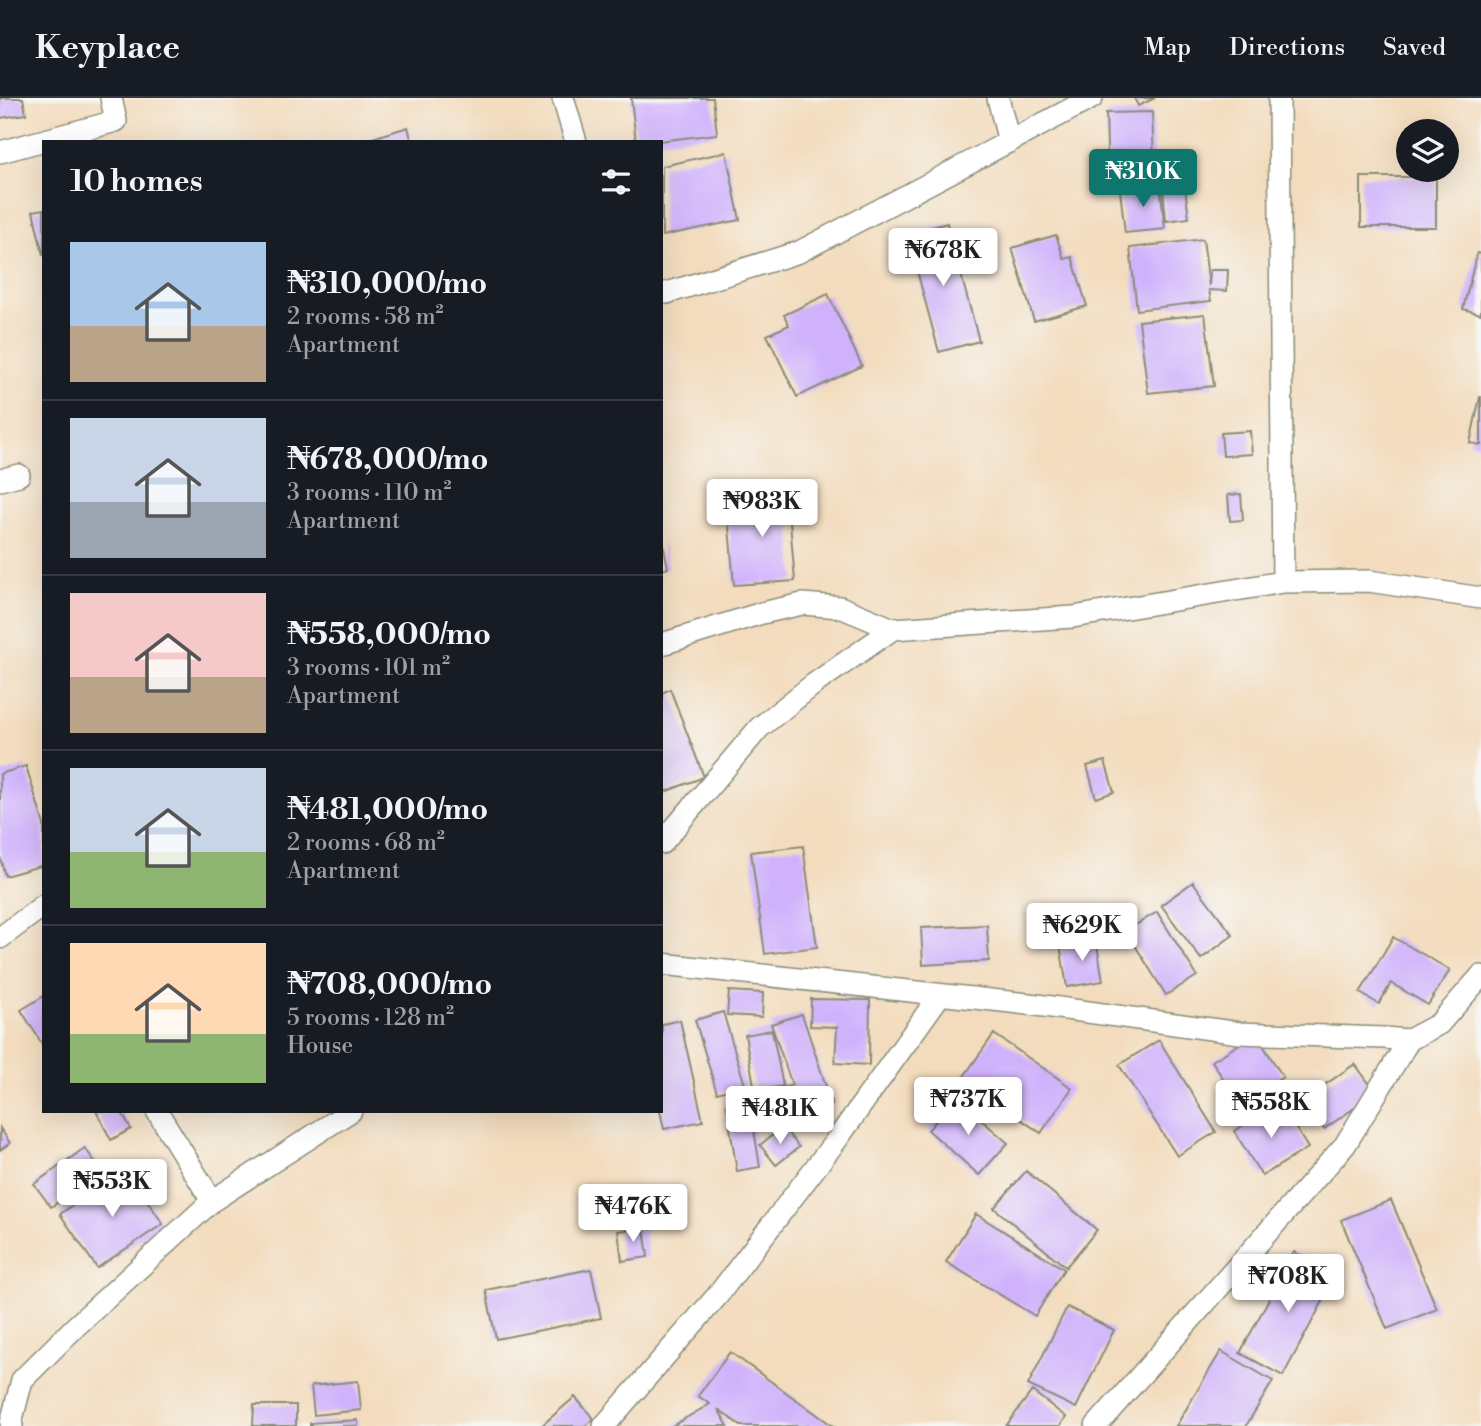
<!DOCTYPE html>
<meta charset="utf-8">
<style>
:root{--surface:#171b24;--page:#20242c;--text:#f1f3f6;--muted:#9ea1a6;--line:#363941;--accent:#0f766e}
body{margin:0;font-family:"Libre Bodoni",serif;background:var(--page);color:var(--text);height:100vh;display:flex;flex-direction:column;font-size:26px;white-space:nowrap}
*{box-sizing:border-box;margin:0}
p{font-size:23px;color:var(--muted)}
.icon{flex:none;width:38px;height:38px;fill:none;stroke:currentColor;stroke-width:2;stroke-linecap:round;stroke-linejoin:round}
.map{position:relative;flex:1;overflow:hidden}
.side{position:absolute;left:42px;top:42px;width:621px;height:973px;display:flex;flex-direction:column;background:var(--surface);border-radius:0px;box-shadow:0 7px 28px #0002}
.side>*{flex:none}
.buttons{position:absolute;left:1396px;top:21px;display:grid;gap:14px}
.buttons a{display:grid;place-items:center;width:63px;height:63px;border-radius:50%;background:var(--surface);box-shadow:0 7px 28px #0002;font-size:35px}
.price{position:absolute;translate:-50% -60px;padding:0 16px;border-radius:7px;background:#fff;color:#222;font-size:23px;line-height:46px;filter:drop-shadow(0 2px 4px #0008)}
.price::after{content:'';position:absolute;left:50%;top:42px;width:21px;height:16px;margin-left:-10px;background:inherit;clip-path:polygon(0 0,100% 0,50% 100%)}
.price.selected{background:var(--accent);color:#fff}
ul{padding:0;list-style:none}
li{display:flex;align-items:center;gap:21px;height:175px;padding:0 28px}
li+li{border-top:2px solid var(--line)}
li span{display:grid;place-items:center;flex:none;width:196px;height:140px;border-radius:0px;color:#555}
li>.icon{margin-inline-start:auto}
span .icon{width:84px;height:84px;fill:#fffc;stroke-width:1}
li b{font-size:30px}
h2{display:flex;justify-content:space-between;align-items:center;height:84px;padding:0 28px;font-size:30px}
header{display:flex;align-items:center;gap:42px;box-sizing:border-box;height:98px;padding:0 35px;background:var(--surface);border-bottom:2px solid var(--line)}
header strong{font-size:33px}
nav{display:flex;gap:38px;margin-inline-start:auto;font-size:24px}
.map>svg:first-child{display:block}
</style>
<header>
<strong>Keyplace</strong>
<nav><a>Map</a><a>Directions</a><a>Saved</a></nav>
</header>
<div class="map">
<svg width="1481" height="1328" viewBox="0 0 1481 1328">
<rect width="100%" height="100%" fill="#f6f6f2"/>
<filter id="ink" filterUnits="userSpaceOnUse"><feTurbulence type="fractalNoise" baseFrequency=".0143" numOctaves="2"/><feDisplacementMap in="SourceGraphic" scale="14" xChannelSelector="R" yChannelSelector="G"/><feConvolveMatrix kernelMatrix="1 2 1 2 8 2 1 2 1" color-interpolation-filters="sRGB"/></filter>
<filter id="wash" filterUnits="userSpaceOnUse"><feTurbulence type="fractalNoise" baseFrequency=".00686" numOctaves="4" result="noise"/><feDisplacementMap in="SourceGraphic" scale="28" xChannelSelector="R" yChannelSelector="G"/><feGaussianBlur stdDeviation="1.57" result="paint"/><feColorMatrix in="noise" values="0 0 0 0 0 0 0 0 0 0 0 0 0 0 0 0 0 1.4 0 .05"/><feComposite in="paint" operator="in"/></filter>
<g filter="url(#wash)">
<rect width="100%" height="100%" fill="#f3dcbd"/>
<g id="blocks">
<path fill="#d0b2fc" d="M 0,0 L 23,0 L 26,16 L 0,20 Z
M 631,0 L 713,0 L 717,36 L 651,44 L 636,44 Z
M 1134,0 L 1155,0 L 1138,8 Z
M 1152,14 L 1154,64 L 1132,65 L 1132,84 L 1108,84 L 1106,15 Z
M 408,29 L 412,44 L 363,44 L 363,43 Z
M 726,54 L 740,122 L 662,138 L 662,68 Z
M 1361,79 L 1436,79 L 1436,129 L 1361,129 Z
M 1160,87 L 1165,131 L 1125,135 L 1120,92 Z
M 1185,89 L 1189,120 L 1166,123 L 1163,91 Z
M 44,111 L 44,157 L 43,157 L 33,113 Z
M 947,125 L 979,243 L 939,254 L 907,136 Z
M 1056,137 L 1064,161 L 1072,159 L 1087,208 L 1034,223 L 1012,150 Z
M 1203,141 L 1209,188 L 1210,172 L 1228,172 L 1227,193 L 1209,192 L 1211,203 L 1137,212 L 1130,150 Z
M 1477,155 L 1481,156 L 1481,216 L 1463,211 Z
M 828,196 L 862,268 L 797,299 L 767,237 L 789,227 L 784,217 Z
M 1205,216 L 1214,288 L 1148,295 L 1139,223 Z
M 1480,299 L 1481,299 L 1481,347 L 1470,345 Z
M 1250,333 L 1252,356 L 1223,358 L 1221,335 Z
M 787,389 L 795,483 L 734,487 L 727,406 L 756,404 L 755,391 Z
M 1241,396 L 1243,422 L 1230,423 L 1228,397 Z
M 662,445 L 663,445 L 668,470 L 662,472 Z
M 670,591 L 704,679 L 662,695 L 662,595 Z
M 1105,663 L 1114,694 L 1096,700 L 1087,668 Z
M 26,668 L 44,727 L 44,767 L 5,778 L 0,759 L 0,676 Z
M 803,748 L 817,849 L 765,856 L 751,754 Z
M 1193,784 L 1233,837 L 1201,861 L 1161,807 Z
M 1157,814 L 1197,878 L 1166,897 L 1126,833 Z
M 987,827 L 989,863 L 923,867 L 921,830 Z
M 1393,839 L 1450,872 L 1428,907 L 1391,885 L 1379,906 L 1360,895 Z
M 1096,841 L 1103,883 L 1067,889 L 1060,847 Z
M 729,893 L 763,895 L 762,919 L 727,917 Z
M 44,898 L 44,949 L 21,912 Z
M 811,901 L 870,902 L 869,967 L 835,965 L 837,929 L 810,928 Z
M 723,914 L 745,987 L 717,995 L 695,922 Z
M 802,916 L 832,1006 L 774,1025 L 764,996 L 792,987 L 771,926 Z
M 680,922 L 703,1023 L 664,1031 L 660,1013 L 662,926 Z
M 772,932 L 783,988 L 755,993 L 745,937 Z
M 994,936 L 1072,990 L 1041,1035 L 962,981 Z
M 1256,936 L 1283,979 L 1239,1006 L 1212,963 Z
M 1159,942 L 1216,1034 L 1177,1058 L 1119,967 Z
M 1355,966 L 1376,995 L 1324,1031 L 1303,1002 Z
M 956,1000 L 1008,1045 L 979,1077 L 928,1032 Z
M 749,1001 L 760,1069 L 737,1073 L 726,1005 Z
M 1280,1005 L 1308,1050 L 1262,1078 L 1234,1033 Z
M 96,1013 L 121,1013 L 131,1031 L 111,1042 Z
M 783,1029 L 799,1049 L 776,1067 L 760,1047 Z
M 0,1030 L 10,1045 L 0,1052 Z
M 85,1050 L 102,1074 L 51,1109 L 34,1086 Z
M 126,1071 L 163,1126 L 97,1170 L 60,1116 Z
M 1026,1073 L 1097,1132 L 1066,1169 L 994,1110 Z
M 1391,1102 L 1437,1211 L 1387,1231 L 1341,1122 Z
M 976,1116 L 1064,1171 L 1035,1218 L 946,1164 Z
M 644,1130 L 648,1159 L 622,1163 L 618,1133 Z
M 1294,1154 L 1337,1177 L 1283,1278 L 1240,1255 Z
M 591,1171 L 601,1220 L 496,1241 L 486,1192 Z
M 1067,1209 L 1114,1232 L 1076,1310 L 1028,1287 Z
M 1221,1253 L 1273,1283 L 1246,1328 L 1176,1328 Z
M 730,1254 L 833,1328 L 741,1328 L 718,1311 L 728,1328 L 672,1328 L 710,1306 L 698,1298 Z
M 358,1283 L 361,1312 L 314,1317 L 311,1288 Z
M 1032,1293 L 1066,1319 L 1060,1328 L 1006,1328 Z
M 575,1299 L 594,1321 L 586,1328 L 541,1328 Z
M 254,1307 L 296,1307 L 296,1328 L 253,1328 Z
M 358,1322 L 358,1328 L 310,1328 L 310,1325 Z"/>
</g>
</g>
<g filter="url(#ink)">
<use href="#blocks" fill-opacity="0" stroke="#898c78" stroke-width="2"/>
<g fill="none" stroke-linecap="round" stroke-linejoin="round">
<defs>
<path id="street" d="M 563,0 L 576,44
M 998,0 L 1009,44
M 1279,0 L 1283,484 L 1369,483 L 1481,500
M 0,54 L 116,23 L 111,0
M 662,195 L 667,195 L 799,154 L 1092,0
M 0,382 L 19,377
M 662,546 L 762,515 L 802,506 L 840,509 L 893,531 L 1073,519 L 1283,484
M 662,745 L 759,630 L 814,586 L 893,531
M 0,840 L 44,807
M 662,866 L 1037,907 L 1240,935 L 1384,940 L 1409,942 L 1439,926 L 1481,878
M 157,1013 L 212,1103
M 12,1328 L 11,1325 L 22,1282 L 75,1229 L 212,1103 L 351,1013
M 604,1328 L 718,1197 L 838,1040 L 940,897
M 1096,1328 L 1345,1047 L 1409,942"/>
</defs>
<use href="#street" stroke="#898c78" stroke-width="24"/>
<use href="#street" stroke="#fff" stroke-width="21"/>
</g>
</g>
</svg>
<div class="buttons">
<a><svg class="icon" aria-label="layers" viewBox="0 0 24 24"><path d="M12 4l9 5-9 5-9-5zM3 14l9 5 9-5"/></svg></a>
</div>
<b class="price selected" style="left:1143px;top:111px">₦310K</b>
<b class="price" style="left:943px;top:190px">₦678K</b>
<b class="price" style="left:762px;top:441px">₦983K</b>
<b class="price" style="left:1082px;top:865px">₦629K</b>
<b class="price" style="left:968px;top:1039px">₦737K</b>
<b class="price" style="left:1271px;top:1042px">₦558K</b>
<b class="price" style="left:780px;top:1048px">₦481K</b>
<b class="price" style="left:112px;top:1121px">₦553K</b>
<b class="price" style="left:633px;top:1146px">₦476K</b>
<b class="price" style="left:1288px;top:1216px">₦708K</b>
<section class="side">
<h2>10 homes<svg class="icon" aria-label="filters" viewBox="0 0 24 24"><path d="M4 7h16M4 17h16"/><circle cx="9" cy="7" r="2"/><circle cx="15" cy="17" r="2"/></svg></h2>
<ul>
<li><span style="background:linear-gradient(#a9c7e8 60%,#b9a48a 0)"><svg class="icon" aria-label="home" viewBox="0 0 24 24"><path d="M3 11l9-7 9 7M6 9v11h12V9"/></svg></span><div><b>₦310,000/mo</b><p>2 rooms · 58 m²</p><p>Apartment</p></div></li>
<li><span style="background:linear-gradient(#c9d6e8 60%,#9aa5b1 0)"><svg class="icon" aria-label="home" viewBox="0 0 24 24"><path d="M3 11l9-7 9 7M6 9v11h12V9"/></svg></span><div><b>₦678,000/mo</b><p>3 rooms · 110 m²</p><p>Apartment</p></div></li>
<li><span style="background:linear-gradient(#f6c9c9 60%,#b9a48a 0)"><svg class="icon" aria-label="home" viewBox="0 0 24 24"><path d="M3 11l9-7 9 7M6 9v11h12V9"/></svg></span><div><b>₦558,000/mo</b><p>3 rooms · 101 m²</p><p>Apartment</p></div></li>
<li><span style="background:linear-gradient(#c9d6e8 60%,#8fb573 0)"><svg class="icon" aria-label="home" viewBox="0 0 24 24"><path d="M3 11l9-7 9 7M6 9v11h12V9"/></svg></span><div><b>₦481,000/mo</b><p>2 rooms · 68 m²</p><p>Apartment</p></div></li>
<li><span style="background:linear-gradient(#ffd9b3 65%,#8fb573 0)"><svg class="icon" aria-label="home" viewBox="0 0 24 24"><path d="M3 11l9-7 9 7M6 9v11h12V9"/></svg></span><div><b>₦708,000/mo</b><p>5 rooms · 128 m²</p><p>House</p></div></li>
</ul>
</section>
</div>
